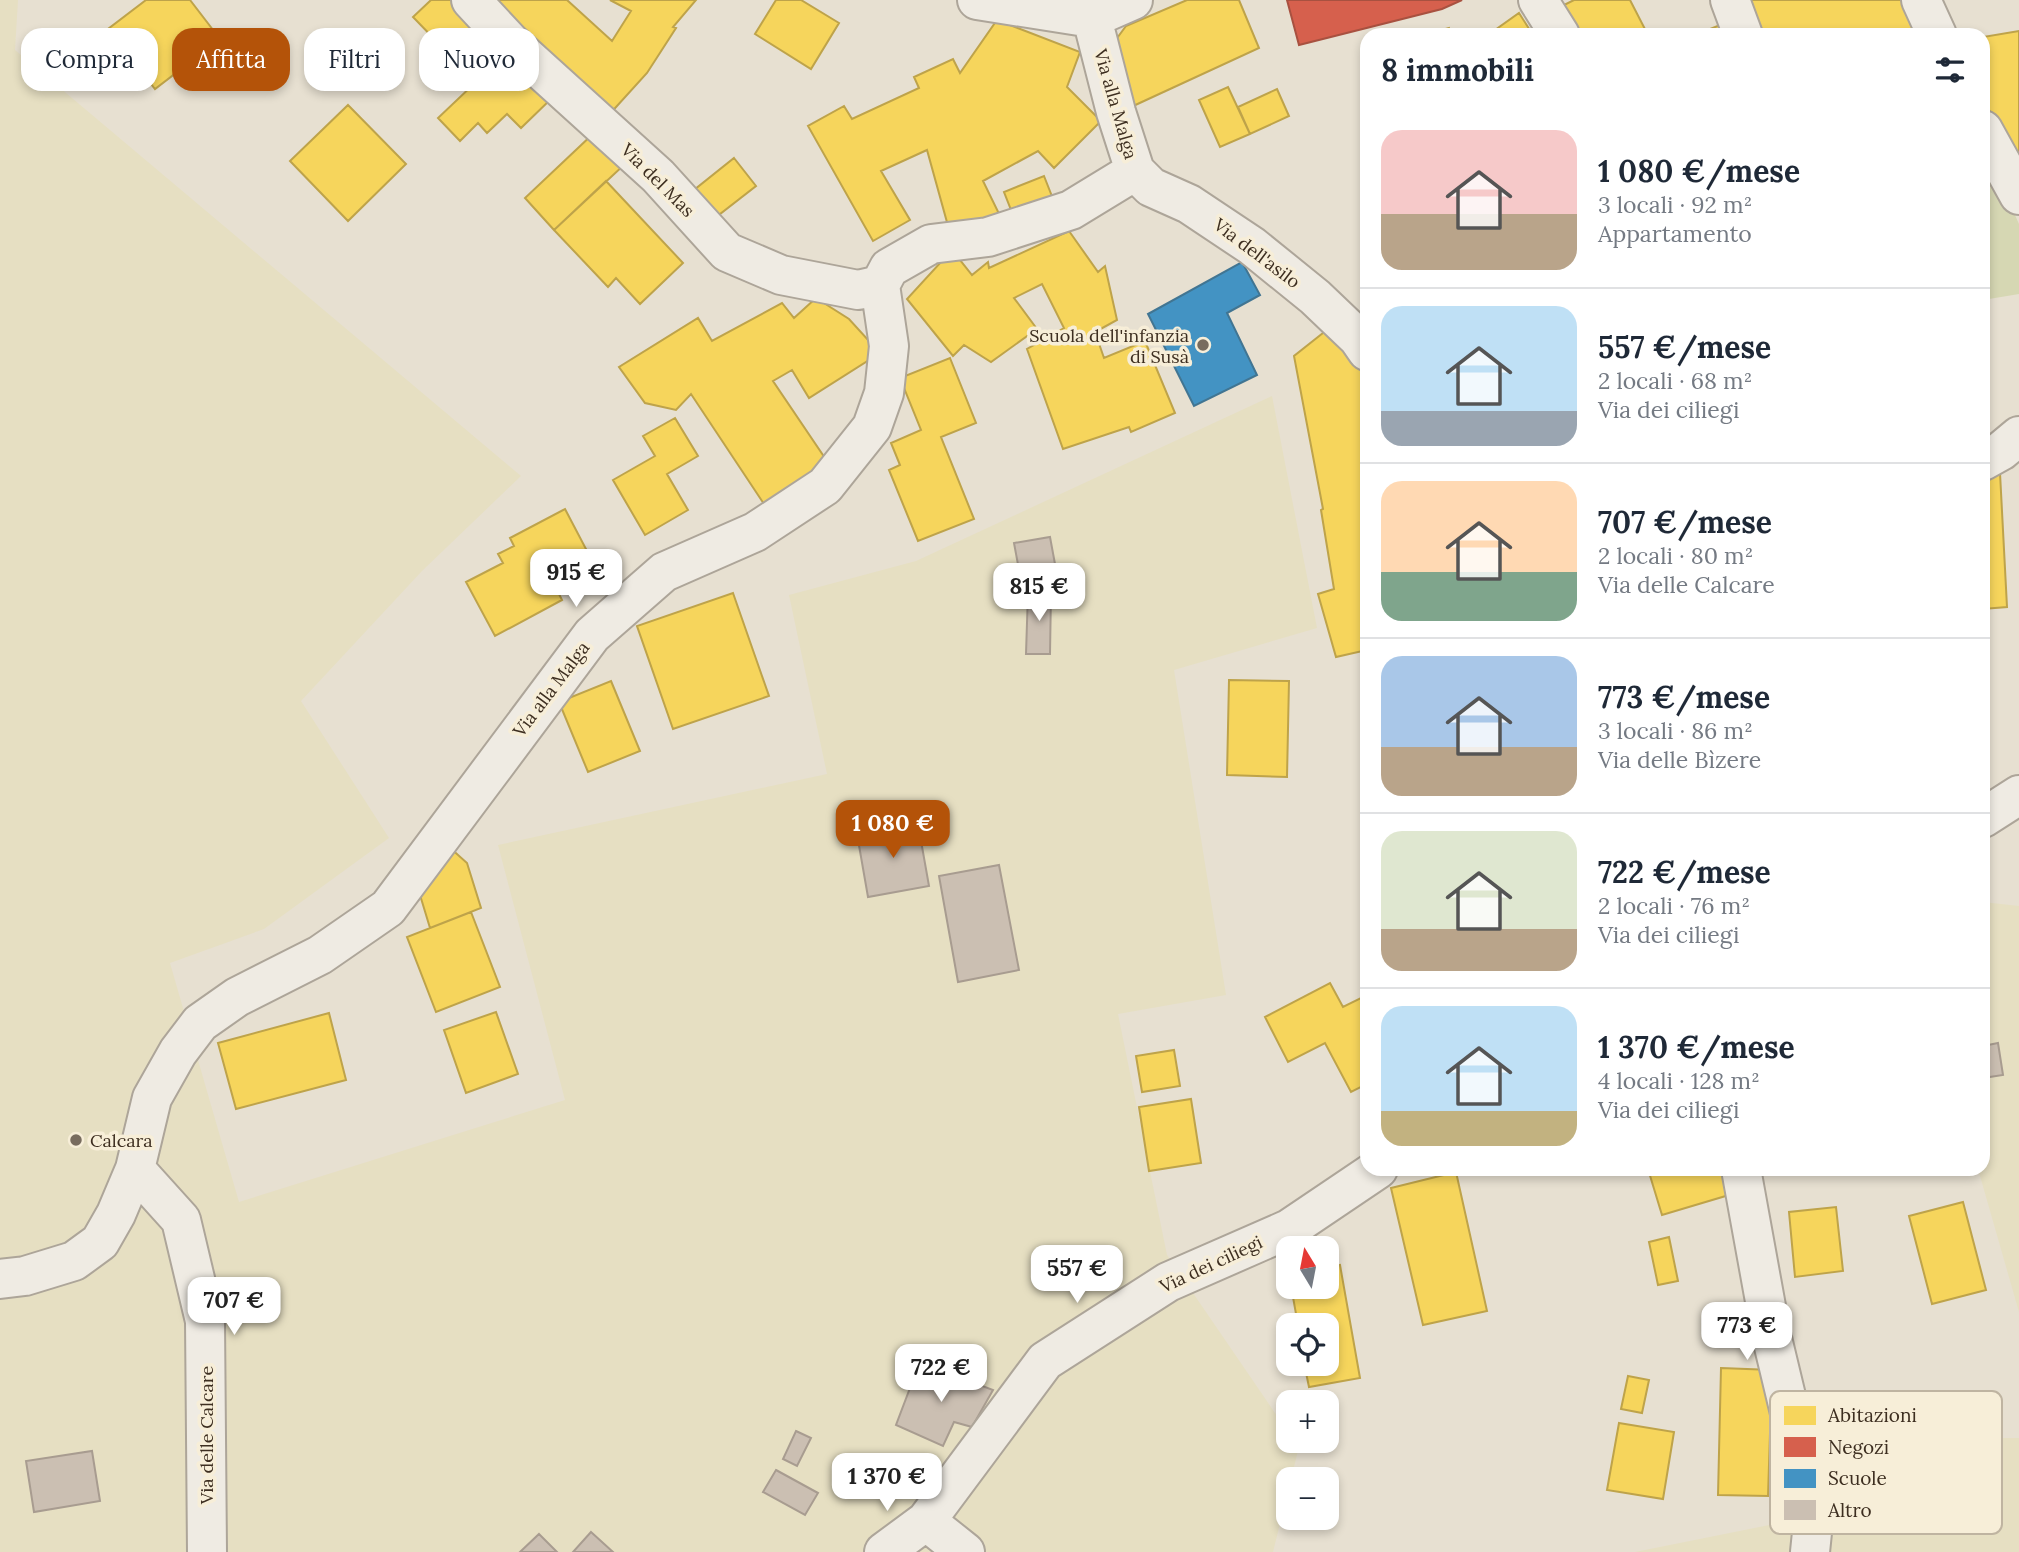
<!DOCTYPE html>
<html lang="it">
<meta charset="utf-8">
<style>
:root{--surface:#fff;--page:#f2f2f3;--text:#1f2937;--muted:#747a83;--line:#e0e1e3;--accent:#b45309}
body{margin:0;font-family:Lora,serif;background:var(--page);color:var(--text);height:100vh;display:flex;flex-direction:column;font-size:26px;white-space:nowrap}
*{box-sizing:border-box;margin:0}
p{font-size:23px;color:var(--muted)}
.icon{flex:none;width:38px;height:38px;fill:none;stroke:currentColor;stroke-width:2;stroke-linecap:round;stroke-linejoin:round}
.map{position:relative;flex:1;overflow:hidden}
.drawer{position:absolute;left:1360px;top:28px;width:630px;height:1148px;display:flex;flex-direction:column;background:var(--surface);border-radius:21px;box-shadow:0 4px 10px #0003}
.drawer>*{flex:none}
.guide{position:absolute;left:21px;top:28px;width:665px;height:63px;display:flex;gap:14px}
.needle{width:46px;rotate:350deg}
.tools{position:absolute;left:1276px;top:1236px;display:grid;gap:14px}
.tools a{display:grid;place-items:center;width:63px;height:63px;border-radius:14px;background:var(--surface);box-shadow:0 4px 10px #0003;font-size:35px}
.price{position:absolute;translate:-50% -60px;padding:0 16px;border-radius:14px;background:#fff;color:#222;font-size:23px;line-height:46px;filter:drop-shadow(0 2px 4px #0008)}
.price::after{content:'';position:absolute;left:50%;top:42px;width:21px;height:16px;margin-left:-10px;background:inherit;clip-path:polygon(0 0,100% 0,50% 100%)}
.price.selected{background:var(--accent);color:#fff}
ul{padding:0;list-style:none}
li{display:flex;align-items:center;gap:21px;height:175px;padding:0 21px}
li+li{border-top:2px solid var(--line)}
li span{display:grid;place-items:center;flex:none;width:196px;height:140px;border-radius:21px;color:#555}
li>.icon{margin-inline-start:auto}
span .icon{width:84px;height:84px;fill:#fffc;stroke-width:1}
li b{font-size:30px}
h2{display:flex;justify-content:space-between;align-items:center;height:84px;padding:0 21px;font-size:30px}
.tag{padding:0 24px;border-radius:21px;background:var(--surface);box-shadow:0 4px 10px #0003;font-size:24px;line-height:63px}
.tag.selected{background:var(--accent);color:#fff}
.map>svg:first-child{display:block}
</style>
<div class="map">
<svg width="2019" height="1552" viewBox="0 0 2019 1552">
<rect width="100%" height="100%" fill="#e7e0d1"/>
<path fill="#e6dfc2" d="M 0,0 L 18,0 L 15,50 L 521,476 L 422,571 L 301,701 L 389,838 L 264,929 L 170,963 L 239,1202 L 565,1100 L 498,845 L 827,774 L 789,595 L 916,561 L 1272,396 L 1317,628 L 1174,670 L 1226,995 L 1118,1014 L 1167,1255 L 1288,1432 L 1288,1440 L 1294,1440 L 1299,1447 L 1291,1479 L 1288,1479 L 1288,1491 L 1273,1552 L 0,1552 Z
M 1983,902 L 2019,906 L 2019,1312 L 1978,1169 L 1983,1169 Z
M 1843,1438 L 2019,1438 L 2019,1552 L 1635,1552 L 1839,1511 Z"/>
<path fill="#d6d7b3" d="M 1983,144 L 2019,224 L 2019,294 L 1983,300 Z"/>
<path fill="#f6d55c" stroke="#bea34a" stroke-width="2" d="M 146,0 L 190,0 L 220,39 L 155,89 L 108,29 Z
M 431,0 L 457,0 L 504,48 L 473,79 L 413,17 Z
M 481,0 L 567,0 L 612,41 L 631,11 L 610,0 L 696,0 L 673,27 L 676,28 L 647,73 L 607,117 Z
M 776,0 L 801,0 L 839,23 L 811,69 L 755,34 Z
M 1187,0 L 1239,0 L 1259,48 L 1131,107 L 1112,45 L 1126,26 Z
M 1574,0 L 1630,0 L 1648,35 L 1575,35 L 1560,7 Z
M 1746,0 L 1903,0 L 1923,35 L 1759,35 Z
M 1519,13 L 1533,35 L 1488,35 Z
M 997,20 L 1080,52 L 1067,87 L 1101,121 L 1054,168 L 1038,151 L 983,181 L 1004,224 L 950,233 L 927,150 L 881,171 L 910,220 L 873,241 L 808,126 L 844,106 L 852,119 L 919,88 L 914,77 L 953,59 L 960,73 Z
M 1720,25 L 1724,35 L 1695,35 Z
M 1449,28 L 1451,35 L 1424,35 Z
M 2019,31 L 2019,165 L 1983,99 L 1983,37 Z
M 504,48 L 552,98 L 521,128 L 507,114 L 487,133 L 478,123 L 460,141 L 438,118 L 476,82 L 473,79 Z
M 1228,87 L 1250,134 L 1220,147 L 1199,100 Z
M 1277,89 L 1289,116 L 1250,134 L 1238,107 Z
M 348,105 L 406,164 L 348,221 L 290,161 Z
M 595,132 L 625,164 L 554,230 L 525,198 Z
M 734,158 L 756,186 L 711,221 L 689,194 Z
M 1044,176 L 1053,199 L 1013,215 L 1004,192 Z
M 606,181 L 683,263 L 640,304 L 616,278 L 608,287 L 554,230 Z
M 1069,231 L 1098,272 L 1105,266 L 1117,320 L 1095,332 L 1104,358 L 1145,341 L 1175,413 L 1131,432 L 1129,427 L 1063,449 L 1027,349 L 1064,328 L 1042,284 L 1014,298 L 1037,329 L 991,362 L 964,345 L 953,356 L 907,299 L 952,250 L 972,275 L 988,262 L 989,268 Z
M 816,298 L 849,319 L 880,353 L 809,398 L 792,370 L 773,381 L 831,467 L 768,510 L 691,394 L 676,410 L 645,403 L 619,367 L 698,318 L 712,341 L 782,303 L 794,318 Z
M 1328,329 L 1367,363 L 1367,650 L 1336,657 L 1318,594 L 1334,589 L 1321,510 L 1323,509 L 1294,356 Z
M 950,358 L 976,423 L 941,437 L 974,519 L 918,541 L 889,470 L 900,465 L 891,443 L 921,430 L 900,378 Z
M 675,418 L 698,456 L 667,474 L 688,510 L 645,535 L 613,480 L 655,456 L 643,436 Z
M 2000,473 L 2007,607 L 1983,609 L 1983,479 Z
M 565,509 L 597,570 L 557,590 L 562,600 L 495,636 L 466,582 L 503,563 L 498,554 L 514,546 L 510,538 Z
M 733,593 L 769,696 L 673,729 L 637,626 Z
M 1229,680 L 1289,681 L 1287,777 L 1227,775 Z
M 611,681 L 640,751 L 588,772 L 559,702 Z
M 448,846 L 467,863 L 481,908 L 430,928 L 417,885 Z
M 471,912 L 500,987 L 436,1012 L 407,937 Z
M 1330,983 L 1343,1007 L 1367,995 L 1367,1084 L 1351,1092 L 1325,1043 L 1288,1062 L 1265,1017 Z
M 496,1012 L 518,1074 L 466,1093 L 444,1030 Z
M 329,1013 L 346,1080 L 236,1109 L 218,1043 Z
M 1174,1050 L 1180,1086 L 1142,1092 L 1136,1056 Z
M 1191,1099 L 1201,1163 L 1149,1171 L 1139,1107 Z
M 1648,1169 L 1721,1169 L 1729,1195 L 1662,1215 Z
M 1456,1172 L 1487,1311 L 1423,1325 L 1391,1188 Z
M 1963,1202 L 1986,1290 L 1932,1304 L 1909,1216 Z
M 1836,1207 L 1843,1271 L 1795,1277 L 1789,1212 Z
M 1669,1237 L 1678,1281 L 1658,1285 L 1649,1242 Z
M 1340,1265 L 1360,1378 L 1309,1387 L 1304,1363 L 1326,1363 L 1326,1325 L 1298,1325 L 1291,1286 L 1326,1286 L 1326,1267 Z
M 1721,1368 L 1772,1370 L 1768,1496 L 1718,1495 Z
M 1628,1376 L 1649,1380 L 1642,1413 L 1621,1409 Z
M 1619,1423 L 1674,1432 L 1663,1499 L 1607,1490 Z"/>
<path fill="#d6604d" stroke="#a85140" stroke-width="2" d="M 1287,0 L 1462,0 L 1442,9 L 1299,45 Z"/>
<path fill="#4393c3" stroke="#417592" stroke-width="2" d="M 1242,262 L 1260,295 L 1227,313 L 1257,375 L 1194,406 L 1148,314 Z"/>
<path fill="#cbbfb2" stroke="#a89c90" stroke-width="2" d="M 1050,537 L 1055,564 L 1019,570 L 1014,543 Z
M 1028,592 L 1051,593 L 1050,654 L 1026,654 Z
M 918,824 L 929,886 L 868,897 L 857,834 Z
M 999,865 L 1019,970 L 958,982 L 939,876 Z
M 1998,1043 L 2003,1075 L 1983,1078 L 1983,1046 Z
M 918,1367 L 948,1373 L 993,1390 L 972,1427 L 954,1422 L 943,1446 L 896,1425 Z
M 796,1431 L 811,1438 L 797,1466 L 783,1459 Z
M 92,1451 L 100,1501 L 34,1512 L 26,1461 Z
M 776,1470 L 818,1493 L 805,1515 L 763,1492 Z
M 591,1532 L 613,1552 L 573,1552 Z
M 539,1534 L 557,1552 L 520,1552 Z"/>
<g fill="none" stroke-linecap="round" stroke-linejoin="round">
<defs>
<path id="street" d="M 471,0 L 510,42 L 658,176 L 727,252 L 781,275 L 858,290 L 880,285
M 977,0 L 1092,18 L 1133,0
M 1538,0 L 1560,35
M 1730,0 L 1743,35
M 1921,0 L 1937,35
M 1983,130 L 2019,195
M 1135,171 L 1151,187 L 1189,204 L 1252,246 L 1315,297 L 1358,338 L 1367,351
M 1983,461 L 2001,451 L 2019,436
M 1983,818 L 2019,795
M 135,1169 L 181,1220 L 205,1321 L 207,1552
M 1741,1169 L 1771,1334 L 1814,1513 L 1810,1552
M 0,1279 L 25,1276 L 74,1261 L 100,1242 L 116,1214 L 135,1169 L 152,1098 L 178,1052 L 200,1023 L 237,997 L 320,955 L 388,908 L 592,635 L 664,572 L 755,532 L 825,486 L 872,427 L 884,393 L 889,346 L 880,285 L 889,268 L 931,244 L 988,237 L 1071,210 L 1135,171 L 1116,112 L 1092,18
M 926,1521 L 965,1552
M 884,1552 L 926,1521 L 1045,1361 L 1168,1282 L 1289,1229 L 1378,1169"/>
</defs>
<use href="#street" stroke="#ada599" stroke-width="42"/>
<use href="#street" stroke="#efebe3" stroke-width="38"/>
</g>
<g fill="#786c5e" stroke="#f7eed8" stroke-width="2.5">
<circle cx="1203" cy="345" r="7"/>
<circle cx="76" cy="1140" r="7"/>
</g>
<g text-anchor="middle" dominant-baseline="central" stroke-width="7" stroke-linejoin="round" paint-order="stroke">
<g font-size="18" fill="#3d2e20" stroke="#f7eed8">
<text transform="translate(1116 104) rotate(74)">Via alla Malga</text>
<text transform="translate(658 180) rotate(45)">Via del Mas</text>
<text transform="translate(1257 253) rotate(37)">Via dell'asilo</text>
<text transform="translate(551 689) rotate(-53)">Via alla Malga</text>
<text transform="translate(1211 1264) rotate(-25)">Via dei ciliegi</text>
<text transform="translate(206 1435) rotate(-90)">Via delle Calcare</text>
</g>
<g font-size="18" fill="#3d2e20" stroke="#f7eed8" text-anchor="end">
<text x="1189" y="335">Scuola dell'infanzia<tspan x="1189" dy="21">di Susà</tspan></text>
<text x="90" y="1140" text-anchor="start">Calcara</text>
</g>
</g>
<rect x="1770" y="1391" width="232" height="143" rx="10" fill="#f7eed8" stroke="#bfb4a1" stroke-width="2"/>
<rect x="1784" y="1406" width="32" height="19" fill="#f6d55c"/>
<rect x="1784" y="1437" width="32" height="20" fill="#d6604d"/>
<rect x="1784" y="1469" width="32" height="19" fill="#4393c3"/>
<rect x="1784" y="1500" width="32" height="20" fill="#cbbfb2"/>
<g font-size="19" fill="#3d2e20">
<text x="1828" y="1422">Abitazioni</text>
<text x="1828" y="1454">Negozi</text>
<text x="1828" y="1485">Scuole</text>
<text x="1828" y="1517">Altro</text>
</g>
</svg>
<div class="tools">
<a><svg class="needle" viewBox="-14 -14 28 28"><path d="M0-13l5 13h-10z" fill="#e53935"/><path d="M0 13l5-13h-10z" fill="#747a83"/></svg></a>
<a><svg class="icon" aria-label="locate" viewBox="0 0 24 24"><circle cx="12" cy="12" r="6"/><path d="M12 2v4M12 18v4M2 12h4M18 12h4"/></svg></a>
<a>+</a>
<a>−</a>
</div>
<b class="price" style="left:576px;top:609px">915 €</b>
<b class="price" style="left:1039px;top:623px">815 €</b>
<b class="price selected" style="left:893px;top:860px">1 080 €</b>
<b class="price" style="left:1077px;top:1305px">557 €</b>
<b class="price" style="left:234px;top:1337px">707 €</b>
<b class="price" style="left:1747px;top:1362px">773 €</b>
<b class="price" style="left:941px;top:1404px">722 €</b>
<b class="price" style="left:887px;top:1513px">1 370 €</b>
<div class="guide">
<a class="tag">Compra</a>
<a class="tag selected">Affitta</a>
<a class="tag">Filtri</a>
<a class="tag">Nuovo</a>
</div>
<section class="drawer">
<h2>8 immobili<svg class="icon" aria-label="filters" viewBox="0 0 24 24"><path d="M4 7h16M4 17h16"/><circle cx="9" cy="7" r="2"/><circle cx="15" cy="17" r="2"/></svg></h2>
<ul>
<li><span style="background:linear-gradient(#f6c9c9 60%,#b9a48a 0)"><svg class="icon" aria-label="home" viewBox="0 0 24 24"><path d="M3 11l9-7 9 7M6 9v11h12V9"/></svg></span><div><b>1 080 €/mese</b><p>3 locali · 92 m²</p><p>Appartamento</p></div></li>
<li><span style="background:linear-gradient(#bfe0f5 75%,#9aa5b1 0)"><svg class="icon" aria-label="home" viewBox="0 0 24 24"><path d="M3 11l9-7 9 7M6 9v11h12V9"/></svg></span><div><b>557 €/mese</b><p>2 locali · 68 m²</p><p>Via dei ciliegi</p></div></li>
<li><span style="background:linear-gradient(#ffd9b3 65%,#7fa58c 0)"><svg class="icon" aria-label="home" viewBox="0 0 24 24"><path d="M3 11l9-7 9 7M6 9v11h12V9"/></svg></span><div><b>707 €/mese</b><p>2 locali · 80 m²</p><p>Via delle Calcare</p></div></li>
<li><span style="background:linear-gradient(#a9c7e8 65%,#b9a48a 0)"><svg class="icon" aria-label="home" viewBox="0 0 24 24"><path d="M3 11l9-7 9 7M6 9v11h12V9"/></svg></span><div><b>773 €/mese</b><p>3 locali · 86 m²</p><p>Via delle Bìzere</p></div></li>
<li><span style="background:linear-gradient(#dfe7d0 70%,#b9a48a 0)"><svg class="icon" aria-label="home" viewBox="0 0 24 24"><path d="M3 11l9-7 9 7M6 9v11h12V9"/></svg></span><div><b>722 €/mese</b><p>2 locali · 76 m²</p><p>Via dei ciliegi</p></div></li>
<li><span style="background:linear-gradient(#bfe0f5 75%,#c2b280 0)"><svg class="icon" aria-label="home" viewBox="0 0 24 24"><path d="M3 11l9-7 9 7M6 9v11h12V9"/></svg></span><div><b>1 370 €/mese</b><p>4 locali · 128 m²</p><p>Via dei ciliegi</p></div></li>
</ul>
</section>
</div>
